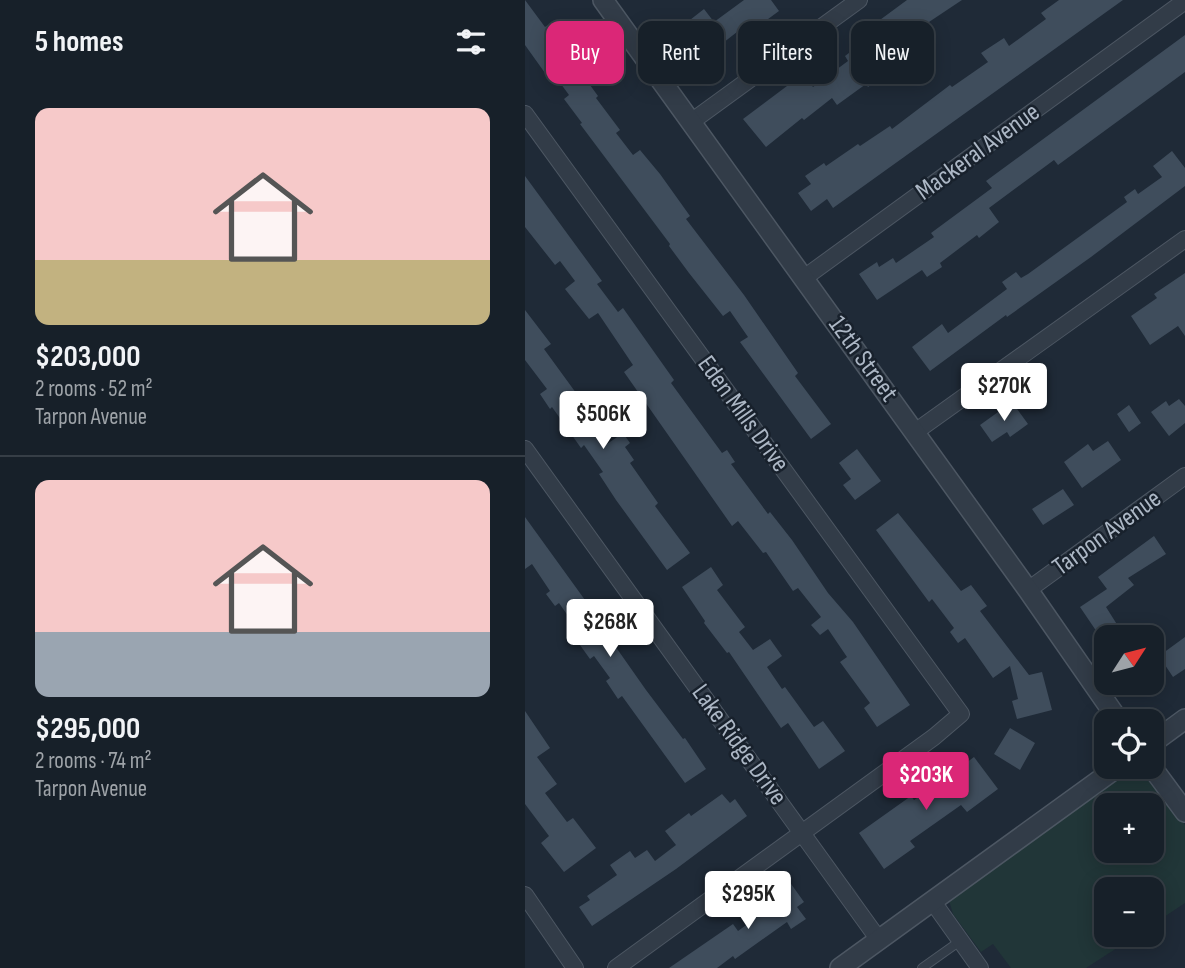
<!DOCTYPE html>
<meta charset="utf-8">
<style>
:root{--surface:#172029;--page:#242d35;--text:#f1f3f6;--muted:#9ea3a8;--line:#363e46;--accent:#db2777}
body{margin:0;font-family:"Sofia Sans Condensed",sans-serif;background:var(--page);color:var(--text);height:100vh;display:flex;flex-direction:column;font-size:26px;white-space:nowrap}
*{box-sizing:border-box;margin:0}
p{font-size:23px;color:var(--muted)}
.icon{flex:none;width:38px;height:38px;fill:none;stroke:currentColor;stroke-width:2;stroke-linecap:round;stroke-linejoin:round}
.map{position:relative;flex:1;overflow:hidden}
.panel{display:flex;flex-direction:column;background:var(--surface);width:525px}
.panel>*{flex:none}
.top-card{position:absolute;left:21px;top:21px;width:534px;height:63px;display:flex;gap:14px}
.needle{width:46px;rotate:54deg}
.tools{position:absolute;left:569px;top:625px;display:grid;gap:14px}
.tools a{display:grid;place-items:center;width:70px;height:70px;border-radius:14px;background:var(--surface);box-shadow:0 4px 18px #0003,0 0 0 2px var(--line);font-size:35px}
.price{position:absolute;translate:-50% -60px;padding:0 16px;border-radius:7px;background:#fff;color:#222;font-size:23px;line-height:46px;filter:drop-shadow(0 2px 4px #0008)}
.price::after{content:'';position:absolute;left:50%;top:42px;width:21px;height:16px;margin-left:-10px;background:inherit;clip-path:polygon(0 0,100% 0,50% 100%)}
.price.on{background:var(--accent);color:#fff}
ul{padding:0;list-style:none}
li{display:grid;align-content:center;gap:14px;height:371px;padding:0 35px}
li+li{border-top:2px solid var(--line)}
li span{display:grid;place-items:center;height:217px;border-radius:14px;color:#555}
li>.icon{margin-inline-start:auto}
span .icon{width:126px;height:126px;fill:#fffc;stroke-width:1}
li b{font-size:30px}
h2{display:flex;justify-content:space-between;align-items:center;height:84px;padding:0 35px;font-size:30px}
.pill{padding:0 24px;border-radius:14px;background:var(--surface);box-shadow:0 4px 18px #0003,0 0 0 2px var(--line);font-size:24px;line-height:63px}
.pill.on{background:var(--accent);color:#fff}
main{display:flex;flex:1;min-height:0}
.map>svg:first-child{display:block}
</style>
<main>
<section class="panel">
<h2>5 homes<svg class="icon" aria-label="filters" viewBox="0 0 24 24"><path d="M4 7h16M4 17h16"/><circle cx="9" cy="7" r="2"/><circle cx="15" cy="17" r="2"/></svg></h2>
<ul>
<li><span style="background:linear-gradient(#f6c9c9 70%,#c2b280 0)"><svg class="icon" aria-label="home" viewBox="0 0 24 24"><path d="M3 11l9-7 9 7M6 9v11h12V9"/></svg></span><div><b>$203,000</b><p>2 rooms · 52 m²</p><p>Tarpon Avenue</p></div></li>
<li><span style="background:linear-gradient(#f6c9c9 70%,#9aa5b1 0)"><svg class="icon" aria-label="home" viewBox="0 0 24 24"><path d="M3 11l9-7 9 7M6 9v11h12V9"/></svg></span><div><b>$295,000</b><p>2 rooms · 74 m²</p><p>Tarpon Avenue</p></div></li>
</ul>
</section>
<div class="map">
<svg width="660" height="968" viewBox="0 0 660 968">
<rect width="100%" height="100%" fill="#1f2a37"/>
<path fill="#213638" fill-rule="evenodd" d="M 605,774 L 622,778 L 660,825 L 660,903 L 627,925 L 626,889 L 581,889 L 581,934 L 612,935 L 561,968 L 486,968 L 468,944 L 456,952 L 428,914 L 423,897 L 596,775 ZM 581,805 L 626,805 L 626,850 L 581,850 Z"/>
<path fill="#3f4d5c" d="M 0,0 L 20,27 L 23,25 L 38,47 L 36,49 L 55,74 L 61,70 L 70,82 L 65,85 L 73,96 L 71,98 L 95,130 L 91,133 L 108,155 L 115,150 L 135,174 L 165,216 L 161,219 L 219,295 L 273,373 L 270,376 L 306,424 L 286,439 L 215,342 L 223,337 L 205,311 L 198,316 L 164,273 L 144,246 L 145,244 L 55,124 L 57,123 L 39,99 L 44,95 L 25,69 L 20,73 L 0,45 Z
M 219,0 L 246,0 L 254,11 L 217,38 L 212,32 L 189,50 L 194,56 L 184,63 L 156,27 L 179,9 L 189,22 Z
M 382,0 L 437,0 L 383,36 L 384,38 L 350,64 L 359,75 L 343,87 L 341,84 L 312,105 L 307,98 L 279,120 L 277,118 L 241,147 L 218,119 L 278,74 L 288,87 L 323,61 L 320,56 L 349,34 L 344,28 Z
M 534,0 L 598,0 L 308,208 L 302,199 L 286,211 L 273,193 L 286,184 L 280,176 L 299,163 L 301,166 L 333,144 L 335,146 L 365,126 L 367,129 L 425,85 L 427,87 L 463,62 L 456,53 L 479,38 L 484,46 L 521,19 L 516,13 Z
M 660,35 L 660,72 L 533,165 L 529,160 L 464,208 L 474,222 L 454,238 L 452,235 L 415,263 L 417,267 L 402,277 L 397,270 L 352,300 L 334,274 L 352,262 L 354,267 L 368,258 L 371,263 L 409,237 L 406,233 L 467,188 L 461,181 Z
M 647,151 L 660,168 L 660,186 L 566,257 L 482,317 L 481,315 L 405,371 L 387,347 L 417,324 L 423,333 L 482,289 L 477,282 L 491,272 L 496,278 L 503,274 L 602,202 L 599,197 L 610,189 L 613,194 L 637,177 L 628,166 Z
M 0,176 L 77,281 L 72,284 L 93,312 L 98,308 L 149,380 L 146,383 L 197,453 L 202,450 L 210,462 L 206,464 L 243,514 L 245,512 L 267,540 L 303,593 L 328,622 L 385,705 L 352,727 L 339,708 L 345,703 L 315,662 L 322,657 L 303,629 L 295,635 L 286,625 L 296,617 L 273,588 L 268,591 L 241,552 L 238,553 L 213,521 L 207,526 L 99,372 L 108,365 L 73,313 L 64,319 L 40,289 L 50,281 L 35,261 L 30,265 L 0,227 Z
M 660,273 L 660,336 L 653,326 L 625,345 L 606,316 L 632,298 L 629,294 Z
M 0,310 L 26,344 L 19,349 L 62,408 L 69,404 L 77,416 L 64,425 L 79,446 L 98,433 L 105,443 L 100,447 L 109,460 L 105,463 L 133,503 L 130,506 L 165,553 L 142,570 L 91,500 L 74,474 L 78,472 L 59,445 L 56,448 L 27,407 L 25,409 L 15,394 L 22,389 L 0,360 Z
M 654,399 L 660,406 L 660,423 L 644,436 L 626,412 L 641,401 L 644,406 Z
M 487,402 L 503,424 L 485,437 L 482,432 L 467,442 L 455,425 Z
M 604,405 L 616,423 L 604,432 L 592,414 Z
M 583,441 L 596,460 L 557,488 L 539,462 L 563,444 L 568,451 Z
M 332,449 L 356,481 L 330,500 L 318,485 L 326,479 L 314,463 Z
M 538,489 L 549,505 L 518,525 L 507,509 Z
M 373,513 L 436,591 L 446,585 L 462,606 L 455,611 L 504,675 L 517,672 L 527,710 L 492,719 L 487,701 L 493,699 L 485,666 L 468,678 L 440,638 L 433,643 L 425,632 L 429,628 L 407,599 L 404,602 L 351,530 Z
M 0,517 L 60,600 L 53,605 L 71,631 L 79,625 L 90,641 L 88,643 L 121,690 L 158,739 L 160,738 L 181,769 L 160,783 L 97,696 L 93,699 L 81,681 L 85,678 L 69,656 L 65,659 L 42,627 L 48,623 L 34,603 L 30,606 L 21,594 L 25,591 L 7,564 L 0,569 Z
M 629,536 L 641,554 L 603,578 L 609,585 L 581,607 L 593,626 L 576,638 L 555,607 L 582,589 L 573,577 Z
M 186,567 L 198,585 L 192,590 L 220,627 L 214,632 L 228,650 L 245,639 L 257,656 L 242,667 L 257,689 L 260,687 L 289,727 L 298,721 L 320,751 L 294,769 L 263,723 L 256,728 L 204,652 L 202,653 L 179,623 L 180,621 L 157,587 Z
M 660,637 L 660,669 L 648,677 L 634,656 Z
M 0,711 L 25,748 L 12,757 L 32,784 L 20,793 L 42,822 L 48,818 L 71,848 L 39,872 L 16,843 L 24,836 L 0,804 Z
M 485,728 L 510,743 L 495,770 L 469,754 Z
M 449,757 L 473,789 L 442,812 L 436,805 L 385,841 L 390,847 L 359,869 L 334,833 L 386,796 L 389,800 L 409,787 Z
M 197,794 L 205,803 L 210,799 L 222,816 L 151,869 L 67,926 L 54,907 L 65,900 L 62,896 L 92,875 L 85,865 L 105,851 L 110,858 L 122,850 L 130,861 L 151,845 L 140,831 L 164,813 L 166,816 Z
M 264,881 L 279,902 L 272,907 L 281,919 L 266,929 L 262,922 L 210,959 L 208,956 L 192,968 L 144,968 L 208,924 L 213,931 L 239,912 L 233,904 Z"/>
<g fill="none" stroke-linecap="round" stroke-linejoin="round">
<defs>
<path id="service" d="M 397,968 L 435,941"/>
<path id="minor" d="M 0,114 L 436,714 L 409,737 L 91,968
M 166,122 L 334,0
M 279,278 L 660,1
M 390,432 L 660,239
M 0,449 L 354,940
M 503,590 L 660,476
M 0,895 L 50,968
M 408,902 L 455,968"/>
<path id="tertiary" d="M 78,0 L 503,590 L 594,721
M 626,744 L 660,719
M 626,766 L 660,812
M 315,968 L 594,766"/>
</defs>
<use href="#service" stroke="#4d5763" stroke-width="10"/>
<use href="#minor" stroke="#4d5763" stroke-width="18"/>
<use href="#tertiary" stroke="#4d5763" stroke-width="22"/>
<use href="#service" stroke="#323c48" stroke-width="8"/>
<use href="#minor" stroke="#323c48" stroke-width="16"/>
<use href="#tertiary" stroke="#323c48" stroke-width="19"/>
</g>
<g text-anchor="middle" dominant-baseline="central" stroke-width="5" stroke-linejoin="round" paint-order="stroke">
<g font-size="26" fill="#acb7c5" stroke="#18212c">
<text transform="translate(453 152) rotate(-36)">Mackeral Avenue</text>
<text transform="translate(338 359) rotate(54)">12th Street</text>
<text transform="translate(218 414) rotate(54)">Eden Mills Drive</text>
<text transform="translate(582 533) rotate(-36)">Tarpon Avenue</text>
<text transform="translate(214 745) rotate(54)">Lake Ridge Drive</text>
</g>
</g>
</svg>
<div class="tools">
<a><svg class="needle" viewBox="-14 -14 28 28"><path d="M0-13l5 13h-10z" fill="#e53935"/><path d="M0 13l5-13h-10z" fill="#9ea3a8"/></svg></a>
<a><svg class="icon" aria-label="locate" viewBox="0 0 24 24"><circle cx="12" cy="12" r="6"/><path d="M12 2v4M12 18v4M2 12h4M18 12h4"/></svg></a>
<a>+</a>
<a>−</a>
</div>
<b class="price" style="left:479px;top:423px">$270K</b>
<b class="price" style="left:78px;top:451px">$506K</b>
<b class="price" style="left:85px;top:659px">$268K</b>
<b class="price on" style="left:401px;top:812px">$203K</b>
<b class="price" style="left:223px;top:931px">$295K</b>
<div class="top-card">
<a class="pill on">Buy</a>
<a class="pill">Rent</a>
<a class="pill">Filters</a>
<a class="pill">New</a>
</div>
</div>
</main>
